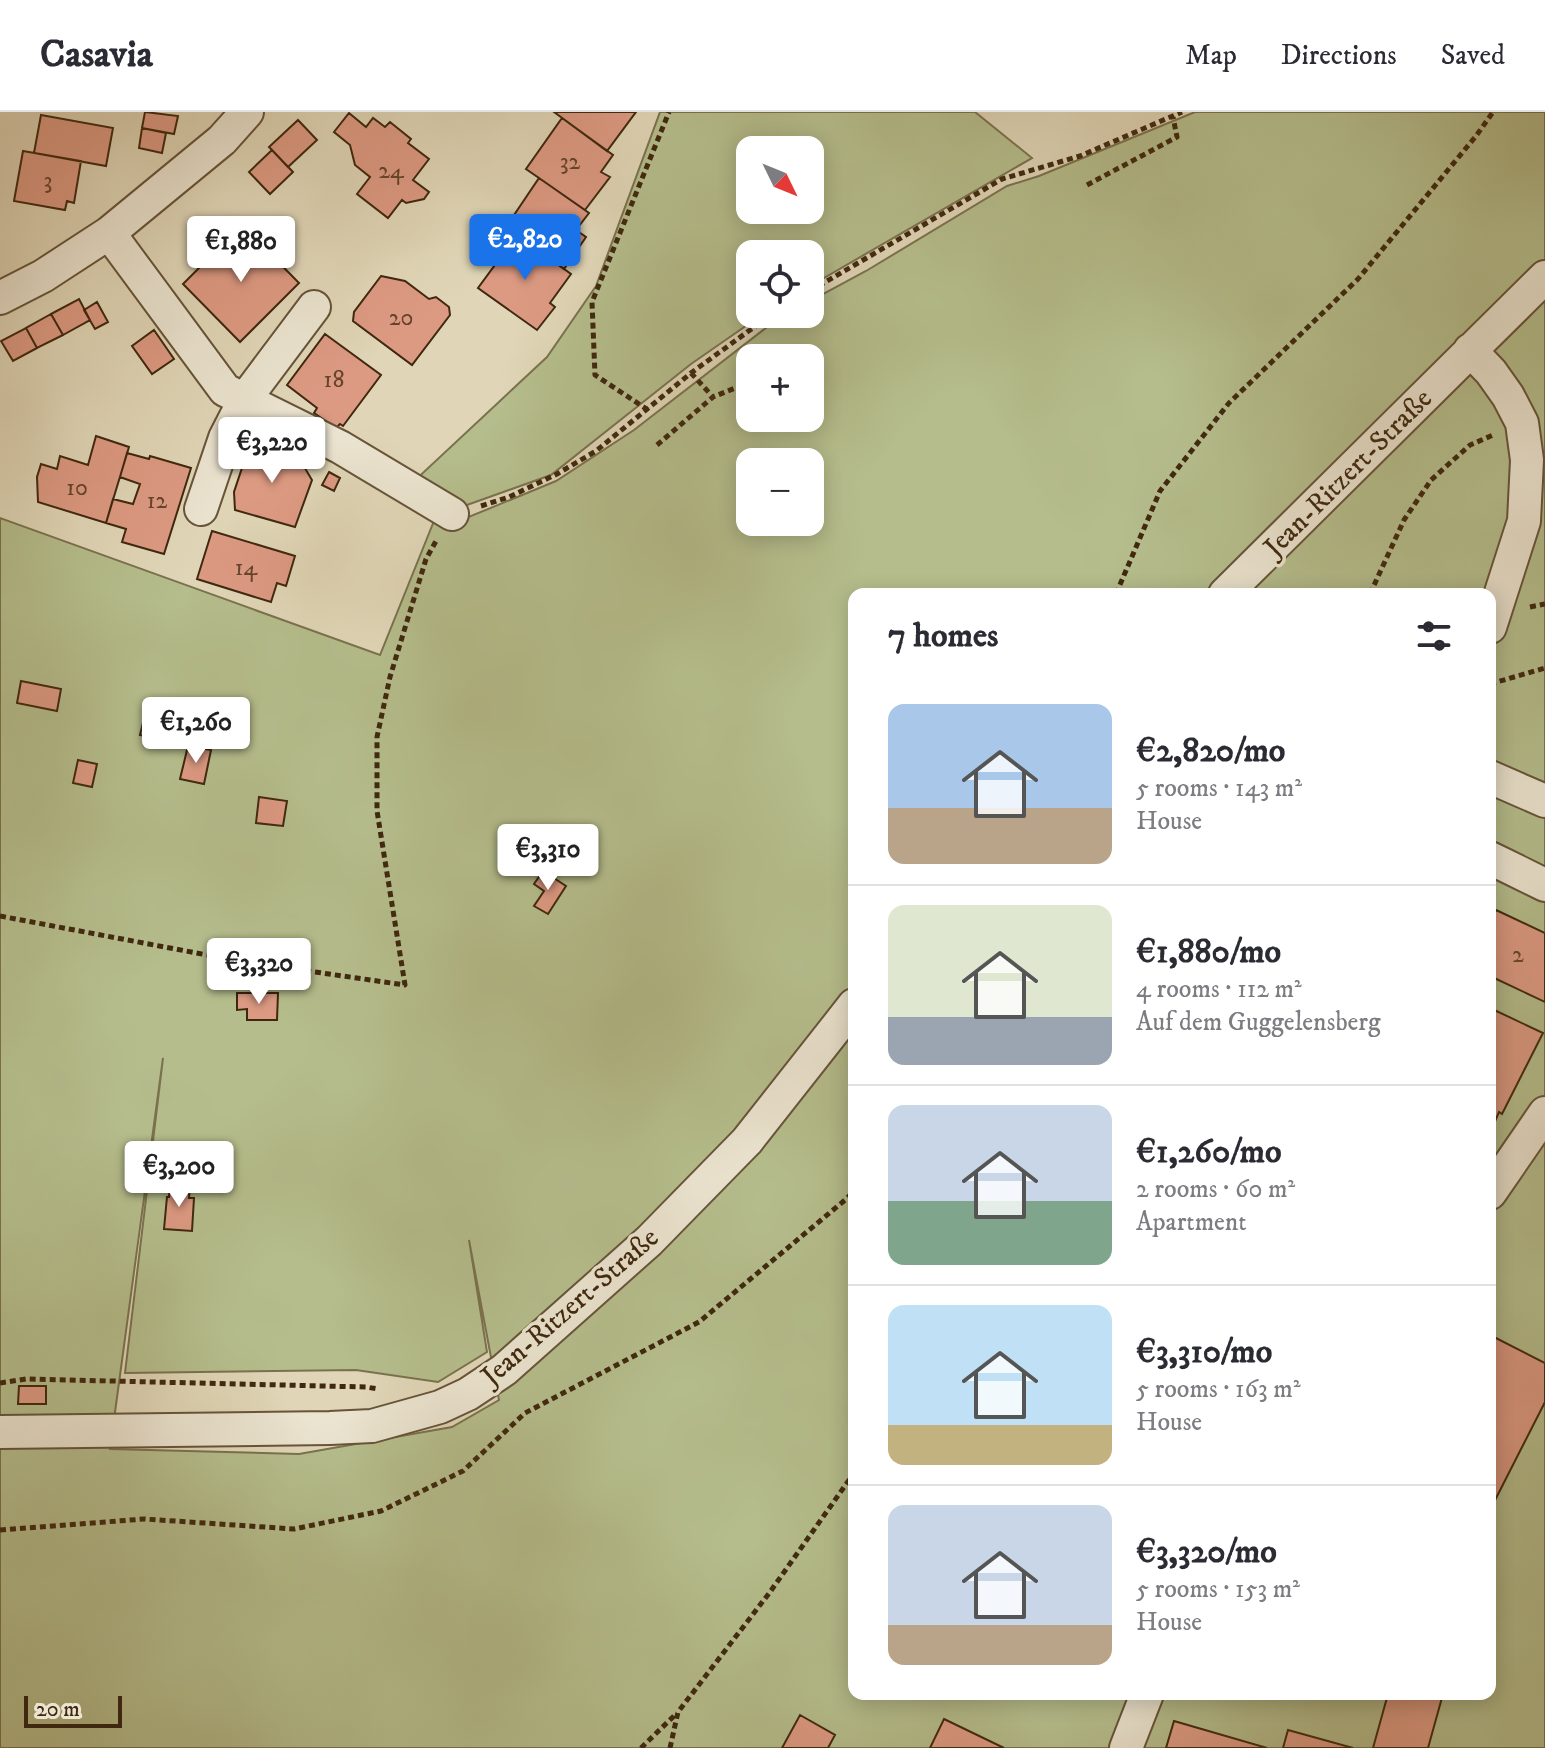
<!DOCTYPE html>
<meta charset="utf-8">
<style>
:root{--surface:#fff;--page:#f2f2f3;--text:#2b2b33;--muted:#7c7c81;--line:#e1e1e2;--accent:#1a73e8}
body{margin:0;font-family:"IM FELL DW Pica",serif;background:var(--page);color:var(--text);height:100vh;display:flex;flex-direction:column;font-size:30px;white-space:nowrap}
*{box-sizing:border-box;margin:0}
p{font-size:26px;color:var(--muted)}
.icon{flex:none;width:44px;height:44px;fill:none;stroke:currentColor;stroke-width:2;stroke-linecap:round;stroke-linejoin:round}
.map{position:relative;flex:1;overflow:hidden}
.drawer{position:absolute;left:848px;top:476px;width:648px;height:1112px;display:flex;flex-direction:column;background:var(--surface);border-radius:16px;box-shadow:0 4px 20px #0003}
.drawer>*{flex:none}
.needle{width:52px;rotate:133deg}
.controls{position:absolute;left:736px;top:24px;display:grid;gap:16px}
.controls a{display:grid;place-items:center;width:88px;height:88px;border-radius:16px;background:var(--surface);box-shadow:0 4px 20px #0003;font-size:40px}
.scale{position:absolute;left:24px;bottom:20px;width:98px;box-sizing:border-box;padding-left:8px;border:4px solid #3f280f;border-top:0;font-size:22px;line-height:28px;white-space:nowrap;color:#3f280f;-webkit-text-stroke:6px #ebe4d0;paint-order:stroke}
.price{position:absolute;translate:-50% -68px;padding:0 18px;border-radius:8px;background:#fff;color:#222;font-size:26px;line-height:52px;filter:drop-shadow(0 2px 4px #0008)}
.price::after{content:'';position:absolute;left:50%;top:48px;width:24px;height:18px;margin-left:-12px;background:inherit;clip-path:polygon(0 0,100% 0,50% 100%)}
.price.current{background:var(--accent);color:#fff}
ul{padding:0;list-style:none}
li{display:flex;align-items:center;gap:24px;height:200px;padding:0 40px}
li+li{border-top:2px solid var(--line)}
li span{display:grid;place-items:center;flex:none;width:224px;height:160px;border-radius:16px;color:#555}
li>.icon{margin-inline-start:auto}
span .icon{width:96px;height:96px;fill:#fffc;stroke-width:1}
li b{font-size:34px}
h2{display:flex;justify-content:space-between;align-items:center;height:96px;padding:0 40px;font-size:34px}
header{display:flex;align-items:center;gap:48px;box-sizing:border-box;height:112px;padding:0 40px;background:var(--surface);border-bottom:2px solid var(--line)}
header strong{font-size:38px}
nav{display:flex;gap:44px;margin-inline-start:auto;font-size:28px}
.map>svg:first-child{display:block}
</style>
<header>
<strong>Casavia</strong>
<nav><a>Map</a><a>Directions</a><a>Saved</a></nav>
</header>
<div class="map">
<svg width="1545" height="1636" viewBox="0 0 1545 1636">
<rect width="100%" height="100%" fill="#e0d6b7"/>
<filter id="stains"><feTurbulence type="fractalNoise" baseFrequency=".0025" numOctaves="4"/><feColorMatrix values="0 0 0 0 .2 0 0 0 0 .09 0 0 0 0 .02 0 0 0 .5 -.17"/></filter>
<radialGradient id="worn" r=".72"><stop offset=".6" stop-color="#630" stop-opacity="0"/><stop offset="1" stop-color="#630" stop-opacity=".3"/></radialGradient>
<path fill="#b5bd8c" stroke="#7a724e" stroke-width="2" fill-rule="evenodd" d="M 660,0 L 975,0 L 1032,46 L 810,174 L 810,142 L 750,142 L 750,202 L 763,202 L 691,252 L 551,363 L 453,398 L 411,372 L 547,245 L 596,174 ZM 750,38 L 810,38 L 810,98 L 750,98 Z
M 1195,0 L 1545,0 L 1545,1636 L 0,1636 L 0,406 L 380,543 L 438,399 L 459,409 L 556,369 L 634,318 L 780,205 L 786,202 L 810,202 L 810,189 L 866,159 L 1007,74 L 1039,64 ZM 750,246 L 810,246 L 810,306 L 750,306 ZM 750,350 L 810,350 L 810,410 L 750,410 ZM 854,482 L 1490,482 L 1490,1582 L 854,1582 ZM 163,946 L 125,1261 L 356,1258 L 438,1270 L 487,1240 L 469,1128 L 499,1288 L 452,1315 L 299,1342 L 110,1337 Z"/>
<path fill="#dd9a83" stroke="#3f280f" stroke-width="2" d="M 145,0 L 178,4 L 174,22 L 142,16 Z
M 554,0 L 636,0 L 607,39 Z
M 349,1 L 366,15 L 373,6 L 385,15 L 390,10 L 411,27 L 408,31 L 429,47 L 413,68 L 429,80 L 424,87 L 406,91 L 402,88 L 388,106 L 357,82 L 370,65 L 355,53 L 350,33 L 334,20 Z
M 41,3 L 113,16 L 106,54 L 34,41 Z
M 562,6 L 613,43 L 601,60 L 610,65 L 585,98 L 526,57 Z
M 298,8 L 317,28 L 288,55 L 269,35 Z
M 142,16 L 166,21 L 162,41 L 139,36 Z
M 272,38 L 293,60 L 270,82 L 249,60 Z
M 23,39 L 81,49 L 74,91 L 67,89 L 65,98 L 14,89 Z
M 539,66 L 589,101 L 576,118 L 586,125 L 564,157 L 506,115 Z
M 242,113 L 299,171 L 240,230 L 183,172 Z
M 517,123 L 571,162 L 550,191 L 555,195 L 537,218 L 478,176 Z
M 381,164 L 405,169 L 429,187 L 436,185 L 449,195 L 450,203 L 412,253 L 353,209 L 354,200 Z
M 79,187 L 90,208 L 63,223 L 51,202 Z
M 97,190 L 108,210 L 95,217 L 84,198 Z
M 51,202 L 63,223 L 37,236 L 26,216 Z
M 26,216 L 37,236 L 13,249 L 1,229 Z
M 154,218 L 174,247 L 152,262 L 132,234 Z
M 325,222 L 381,263 L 343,314 L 340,312 L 336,316 L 314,301 L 317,296 L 287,273 Z
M 96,324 L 129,335 L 106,411 L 38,390 L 37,365 L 41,352 L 57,357 L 60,344 L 88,353 Z
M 257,329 L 296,341 L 312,368 L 295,415 L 235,398 L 234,380 L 243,353 Z
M 127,341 L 149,347 L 150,344 L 191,356 L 164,442 L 122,430 L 126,417 L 106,411 L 113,387 L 133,392 L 140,372 L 120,365 Z
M 329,360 L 340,366 L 334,379 L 322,373 Z
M 212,419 L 295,444 L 286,474 L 277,471 L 271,490 L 197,467 Z
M 21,569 L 61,577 L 57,599 L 17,591 Z
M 146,598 L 161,602 L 155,626 L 140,623 Z
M 188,634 L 211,638 L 204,672 L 180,667 Z
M 78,648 L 97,652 L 92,675 L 73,671 Z
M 259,685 L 287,689 L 283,714 L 256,711 Z
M 543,759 L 566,774 L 548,802 L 534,794 L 544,779 L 534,772 Z
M 1496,798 L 1545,821 L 1545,890 L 1490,864 L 1490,812 Z
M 237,881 L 278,881 L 277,908 L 247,908 L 247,897 L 237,898 Z
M 1490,896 L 1543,921 L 1502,1002 L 1499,1000 L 1490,1021 Z
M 170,1072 L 190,1073 L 189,1086 L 194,1086 L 192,1119 L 164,1117 L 167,1085 L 169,1085 Z
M 1490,1223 L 1545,1251 L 1545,1290 L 1490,1398 Z
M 19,1274 L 46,1274 L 46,1292 L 18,1292 Z
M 1388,1582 L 1443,1582 L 1428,1636 L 1373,1636 Z
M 800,1603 L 835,1623 L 828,1636 L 782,1636 Z
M 944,1607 L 1004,1636 L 930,1636 Z
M 1174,1609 L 1267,1636 L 1166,1636 Z
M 1288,1618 L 1353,1636 L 1283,1636 Z"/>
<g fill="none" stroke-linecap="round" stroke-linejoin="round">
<defs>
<path id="minor" d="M 109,121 L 225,278 L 340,335 L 452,402
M 0,186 L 43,164 L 109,121 L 222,28 L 247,0
M 1470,238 L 1491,260 L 1508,284 L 1522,311 L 1527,348 L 1524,409 L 1490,515
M 201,397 L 225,326 L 245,287 L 314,195
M 1225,482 L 1545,165
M 1490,665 L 1545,689
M 1490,746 L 1545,773
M 1490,1081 L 1545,1001
M 0,1320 L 330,1316 L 372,1314 L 440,1295 L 468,1282 L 504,1258 L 649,1129 L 747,1029 L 854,893
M 1126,1636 L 1147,1582"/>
</defs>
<use href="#minor" stroke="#675439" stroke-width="36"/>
<path stroke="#3f280f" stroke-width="5" stroke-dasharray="6 4" stroke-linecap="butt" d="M 1087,73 L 1177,25 L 1173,5
M 810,179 L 1002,67 L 1080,44 L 1182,0
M 691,261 L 713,285
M 648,298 L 595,263 L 592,190 L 669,0
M 657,333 L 713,285 L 740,274
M 481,394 L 509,385 L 557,362 L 596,339 L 691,261 L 772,202
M 1116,482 L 1160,379 L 1229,291 L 1358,167 L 1476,24 L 1493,0
M 1370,482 L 1404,408 L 1431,368 L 1470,333 L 1493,323
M 1530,495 L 1545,492
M 1490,572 L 1545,556
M 0,804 L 239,849 L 405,873 L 377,699 L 377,625 L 390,565 L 426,447 L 436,429
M 0,1271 L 26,1267 L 366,1275 L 378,1277
M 0,1418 L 144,1407 L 294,1417 L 381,1399 L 463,1359 L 525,1301 L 699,1210 L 845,1088 L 854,1079
M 641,1636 L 677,1601
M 670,1636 L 678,1600 L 770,1480 L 854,1361"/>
<use href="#minor" stroke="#ebe4d0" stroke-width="32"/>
</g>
<g text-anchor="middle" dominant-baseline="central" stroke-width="7" stroke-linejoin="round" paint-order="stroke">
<g font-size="24" fill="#66442c">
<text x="570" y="50">32</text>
<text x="391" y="59">24</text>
<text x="48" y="69">3</text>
<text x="401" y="206">20</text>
<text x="334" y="268">18</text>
<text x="77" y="376">10</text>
<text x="157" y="389">12</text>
<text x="246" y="456">14</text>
<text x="1518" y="843">2</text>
</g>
<g font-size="28" fill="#3f280f" stroke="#ebe4d0">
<text transform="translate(1348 361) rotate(-45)">Jean-Ritzert-Straße</text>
<text transform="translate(570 1195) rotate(-41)">Jean-Ritzert-Straße</text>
</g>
</g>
<rect width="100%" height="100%" filter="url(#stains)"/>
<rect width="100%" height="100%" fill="url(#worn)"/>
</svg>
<div class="controls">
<a><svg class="needle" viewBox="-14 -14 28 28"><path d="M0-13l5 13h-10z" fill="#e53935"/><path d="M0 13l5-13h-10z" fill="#7c7c81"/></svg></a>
<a><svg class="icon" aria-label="locate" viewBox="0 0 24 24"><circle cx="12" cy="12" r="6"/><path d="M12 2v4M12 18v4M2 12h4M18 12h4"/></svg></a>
<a>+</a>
<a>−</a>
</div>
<div class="scale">20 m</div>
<b class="price current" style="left:525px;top:170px">€2,820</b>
<b class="price" style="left:241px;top:172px">€1,880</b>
<b class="price" style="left:272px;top:373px">€3,220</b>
<b class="price" style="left:196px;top:653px">€1,260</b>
<b class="price" style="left:548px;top:780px">€3,310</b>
<b class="price" style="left:259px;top:894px">€3,320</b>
<b class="price" style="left:179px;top:1097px">€3,200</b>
<section class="drawer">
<h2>7 homes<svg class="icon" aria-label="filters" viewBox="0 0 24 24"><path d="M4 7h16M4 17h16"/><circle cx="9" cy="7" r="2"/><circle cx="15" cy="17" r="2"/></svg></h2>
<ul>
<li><span style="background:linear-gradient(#a9c7e8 65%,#b9a48a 0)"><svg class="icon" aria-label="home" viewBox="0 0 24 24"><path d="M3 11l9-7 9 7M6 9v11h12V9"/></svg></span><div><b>€2,820/mo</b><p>5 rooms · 143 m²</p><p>House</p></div></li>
<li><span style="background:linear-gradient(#dfe7d0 70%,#9aa5b1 0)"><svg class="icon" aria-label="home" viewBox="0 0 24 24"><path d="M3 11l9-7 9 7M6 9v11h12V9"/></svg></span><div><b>€1,880/mo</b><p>4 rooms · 112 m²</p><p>Auf dem Guggelensberg</p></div></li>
<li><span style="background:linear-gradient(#c9d6e8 60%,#7fa58c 0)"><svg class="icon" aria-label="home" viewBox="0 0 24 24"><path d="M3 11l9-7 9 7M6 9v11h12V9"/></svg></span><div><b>€1,260/mo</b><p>2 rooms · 60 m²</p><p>Apartment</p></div></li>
<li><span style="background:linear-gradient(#bfe0f5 75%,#c2b280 0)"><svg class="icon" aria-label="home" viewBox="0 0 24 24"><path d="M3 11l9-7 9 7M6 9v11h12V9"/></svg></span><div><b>€3,310/mo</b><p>5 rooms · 163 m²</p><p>House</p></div></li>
<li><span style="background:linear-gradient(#c9d6e8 75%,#b9a48a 0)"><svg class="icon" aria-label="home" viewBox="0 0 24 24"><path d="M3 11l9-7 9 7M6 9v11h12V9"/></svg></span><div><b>€3,320/mo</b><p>5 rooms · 153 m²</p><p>House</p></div></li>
</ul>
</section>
</div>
